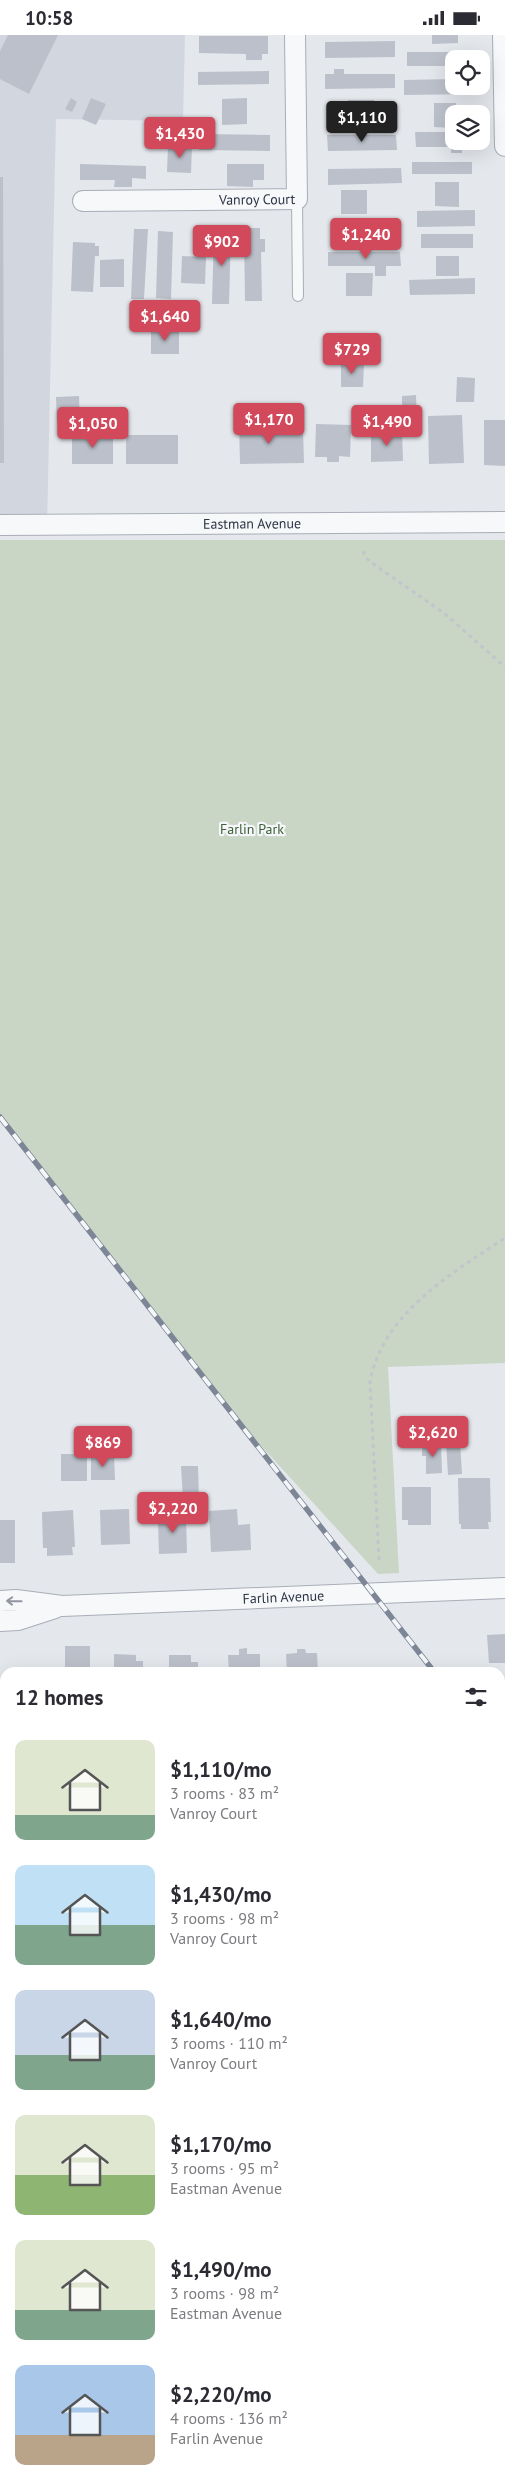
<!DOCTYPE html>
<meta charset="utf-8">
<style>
:root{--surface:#fff;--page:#f2f2f3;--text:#2b2b33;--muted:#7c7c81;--accent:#d1495b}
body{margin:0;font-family:"PT Sans",sans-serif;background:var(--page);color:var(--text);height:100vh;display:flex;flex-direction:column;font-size:19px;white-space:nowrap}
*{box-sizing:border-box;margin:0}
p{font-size:16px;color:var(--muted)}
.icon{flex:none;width:28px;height:28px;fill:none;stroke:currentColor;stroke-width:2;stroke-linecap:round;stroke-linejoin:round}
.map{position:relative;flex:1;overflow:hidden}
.side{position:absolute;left:0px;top:1632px;width:505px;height:821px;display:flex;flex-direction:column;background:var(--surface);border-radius:15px 15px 0 0;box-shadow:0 5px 20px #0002}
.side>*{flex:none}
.buttons{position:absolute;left:445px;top:15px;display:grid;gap:10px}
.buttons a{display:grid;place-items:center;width:45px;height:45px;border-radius:10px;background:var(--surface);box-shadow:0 5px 20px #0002;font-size:25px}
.price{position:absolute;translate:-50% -42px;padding:0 11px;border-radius:5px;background:var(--accent);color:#fff;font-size:16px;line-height:32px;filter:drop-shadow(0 1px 2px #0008)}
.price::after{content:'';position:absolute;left:50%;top:30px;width:15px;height:11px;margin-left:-8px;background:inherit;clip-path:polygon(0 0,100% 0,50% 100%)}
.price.current{background:#222;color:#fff}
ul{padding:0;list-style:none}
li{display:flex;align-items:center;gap:15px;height:125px;padding:0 15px}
li span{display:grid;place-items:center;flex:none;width:140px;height:100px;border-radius:10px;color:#555}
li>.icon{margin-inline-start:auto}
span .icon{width:60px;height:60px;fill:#fffc;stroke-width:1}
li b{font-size:21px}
h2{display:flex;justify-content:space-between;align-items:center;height:60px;padding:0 15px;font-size:21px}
.status{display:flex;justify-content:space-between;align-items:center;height:35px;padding:0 25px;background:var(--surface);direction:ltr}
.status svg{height:14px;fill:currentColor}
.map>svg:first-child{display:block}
</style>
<div class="status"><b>10:58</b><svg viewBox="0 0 49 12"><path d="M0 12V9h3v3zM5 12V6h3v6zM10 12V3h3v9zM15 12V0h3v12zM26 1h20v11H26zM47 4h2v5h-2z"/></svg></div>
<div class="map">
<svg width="505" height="2453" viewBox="0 0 505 2453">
<rect width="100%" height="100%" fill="#e4e7ec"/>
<path fill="#d2d6de" d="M 0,0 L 185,0 L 183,86 L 56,84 L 47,490 L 0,490 Z
M 500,1747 L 505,1754 L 505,2453 L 411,2453 L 411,2449 L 500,2449 Z
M 0,2241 L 5,2241 L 5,2449 L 104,2449 L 43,2453 L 0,2453 Z
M 113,2449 L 212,2449 L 212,2453 L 113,2453 Z"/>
<path fill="#c9d6c5" d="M 0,505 L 505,505 L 505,1328 L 388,1332 L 399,1538 L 378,1539 L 245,1393 L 0,1082 Z"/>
<path fill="#bbc0ca" d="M 8,0 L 58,0 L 29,59 L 0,44 L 0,16 Z
M 432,0 L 458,0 L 458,8 L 432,9 Z
M 199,1 L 268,1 L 268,19 L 262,19 L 262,25 L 246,25 L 246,19 L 199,18 Z
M 395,6 L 395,22 L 325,23 L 325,7 Z
M 407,17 L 474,17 L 474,24 L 454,24 L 454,31 L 407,31 Z
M 334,34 L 344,34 L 344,39 L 395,39 L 395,53 L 325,54 L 325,39 L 334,39 Z
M 269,36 L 269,49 L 198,50 L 198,37 Z
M 454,44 L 454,51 L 476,51 L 476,59 L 404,60 L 404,45 Z
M 71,63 L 77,67 L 72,77 L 65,74 Z
M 91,63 L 106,69 L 96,90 L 82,84 Z
M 247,63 L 247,89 L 222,90 L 222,64 Z
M 348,65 L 374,65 L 374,88 L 348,88 Z
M 434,68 L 456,68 L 454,93 L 434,92 Z
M 415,97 L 454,97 L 454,106 L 477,106 L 477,111 L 462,111 L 462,118 L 451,118 L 451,112 L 416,112 Z
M 200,99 L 270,100 L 270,116 L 199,115 Z
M 327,100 L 396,100 L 397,115 L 328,116 Z
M 168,110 L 192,110 L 191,138 L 167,137 Z
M 412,127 L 472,127 L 472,139 L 412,139 Z
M 80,129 L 146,131 L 146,144 L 132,143 L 132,152 L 114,152 L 115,145 L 80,145 Z
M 227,129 L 264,129 L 264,145 L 253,145 L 253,152 L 227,151 Z
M 401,133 L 402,148 L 328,150 L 328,134 Z
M 0,142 L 3,142 L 4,428 L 0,428 Z
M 435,147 L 459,147 L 459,172 L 435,171 Z
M 341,155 L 367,155 L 367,179 L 341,179 Z
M 475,175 L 475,191 L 417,192 L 417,176 Z
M 390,192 L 390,205 L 334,206 L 333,193 Z
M 244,193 L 260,193 L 260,204 L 265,204 L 265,217 L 261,217 L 262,266 L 245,266 Z
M 134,194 L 148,194 L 144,264 L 131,264 Z
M 158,196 L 173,197 L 171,264 L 156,263 Z
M 214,196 L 231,196 L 229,269 L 212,269 Z
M 421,199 L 473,199 L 473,213 L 421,213 Z
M 73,207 L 95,208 L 95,211 L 99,211 L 99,221 L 95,221 L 93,257 L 71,256 Z
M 328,217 L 400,217 L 401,231 L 386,231 L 386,241 L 375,241 L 375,231 L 328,231 Z
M 182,221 L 206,222 L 205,249 L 181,248 Z
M 436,221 L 459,221 L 459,241 L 436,241 Z
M 124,224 L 124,252 L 100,252 L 100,225 Z
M 346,238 L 373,238 L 372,261 L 346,261 Z
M 475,243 L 475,259 L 410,260 L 409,245 Z
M 151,295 L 179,295 L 179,319 L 151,319 Z
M 341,328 L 364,328 L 363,352 L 341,352 Z
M 457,342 L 475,343 L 474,367 L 456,367 Z
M 416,360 L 417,389 L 402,389 L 402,361 Z
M 79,361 L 80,388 L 57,389 L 56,362 Z
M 462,380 L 464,428 L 429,429 L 428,381 Z
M 264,385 L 264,396 L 303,395 L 304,428 L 240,429 L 239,386 Z
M 484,385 L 505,385 L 505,431 L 484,430 Z
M 316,389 L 351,390 L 350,422 L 339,421 L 339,427 L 327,427 L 327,422 L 315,422 Z
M 402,397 L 403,426 L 371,427 L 371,398 Z
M 72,399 L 113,399 L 113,429 L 72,429 Z
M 126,400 L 178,400 L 178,429 L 126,429 Z
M 460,1406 L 462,1439 L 448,1440 L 446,1407 Z
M 422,1409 L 441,1409 L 442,1438 L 426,1439 L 426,1421 L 422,1421 Z
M 61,1419 L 87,1419 L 87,1446 L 61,1446 Z
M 114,1420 L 115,1445 L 91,1445 L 91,1421 Z
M 181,1431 L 198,1431 L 199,1464 L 183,1465 Z
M 458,1443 L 490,1443 L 491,1487 L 488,1487 L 489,1494 L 461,1494 L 461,1489 L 459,1489 Z
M 402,1452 L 431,1452 L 431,1490 L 408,1490 L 408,1485 L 402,1485 Z
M 129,1474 L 130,1509 L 101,1510 L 100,1475 Z
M 237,1474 L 238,1490 L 250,1489 L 251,1515 L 211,1517 L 209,1476 Z
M 73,1475 L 75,1512 L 72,1512 L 73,1520 L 47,1521 L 47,1513 L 43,1513 L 42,1477 Z
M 180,1475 L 181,1484 L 186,1484 L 187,1518 L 159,1519 L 158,1486 L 164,1485 L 164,1476 Z
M 0,1485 L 15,1485 L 15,1528 L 0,1528 Z
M 505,1599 L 505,1628 L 489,1628 L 487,1600 Z
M 65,1611 L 90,1611 L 90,1638 L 65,1638 Z
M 247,1613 L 247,1619 L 260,1619 L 260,1638 L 229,1638 L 228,1620 L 239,1620 L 239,1614 Z
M 297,1614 L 305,1614 L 306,1618 L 317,1618 L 318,1638 L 287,1638 L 286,1619 L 297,1618 Z
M 114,1619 L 136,1620 L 136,1626 L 143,1626 L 143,1638 L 114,1638 Z
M 169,1620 L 191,1620 L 191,1627 L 198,1627 L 198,1638 L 169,1638 Z
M 0,1669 L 5,1671 L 5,1716 L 0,1724 Z
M 0,1827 L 5,1829 L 5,1846 L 0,1857 Z
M 5,1914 L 5,1938 L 2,1939 L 0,1915 Z
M 5,1948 L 5,1984 L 0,1984 L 0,1949 Z
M 500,2108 L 505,2108 L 505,2198 L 500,2198 Z
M 0,2143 L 3,2143 L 5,2167 L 0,2167 Z
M 505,2268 L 505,2305 L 504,2305 L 501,2269 Z
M 5,2308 L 5,2365 L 4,2365 L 0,2309 Z
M 500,2316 L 505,2316 L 505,2333 L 501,2334 Z"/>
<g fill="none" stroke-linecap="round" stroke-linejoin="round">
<defs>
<path id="service" d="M 297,164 L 298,261
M 501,2022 L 505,2024
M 500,2227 L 505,2226
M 0,2281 L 5,2280
M 212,2453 L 212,2449
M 482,2453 L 482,2449"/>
<g id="minor">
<path d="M 503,0 L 505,111"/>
<path id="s1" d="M 83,166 L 297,164 L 295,0"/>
<path id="s2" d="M 0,490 L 505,487"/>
<path id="s3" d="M 0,1566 L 16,1565 L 62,1571 L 505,1553"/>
<path d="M 0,1586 L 18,1585 L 55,1573"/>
<path d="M 0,1762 L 5,1765"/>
<path d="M 0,2038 L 5,2038"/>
</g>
<path id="primary" d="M 500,2421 L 505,2421
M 43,2453 L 104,2449"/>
</defs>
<use href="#service" stroke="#a9aeb7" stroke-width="12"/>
<use href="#minor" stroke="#a9aeb7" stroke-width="22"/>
<use href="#primary" stroke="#a3abb8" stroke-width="30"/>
<path stroke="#c2c5cb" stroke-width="3" stroke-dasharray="4 4" stroke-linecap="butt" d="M 363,516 L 366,523 L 376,531 L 444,578 L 505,632
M 379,1525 L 370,1347 C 382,1279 452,1238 505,1203"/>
<use href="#service" stroke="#f7f8fa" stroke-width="10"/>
<use href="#minor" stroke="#f7f8fa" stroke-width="20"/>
<use href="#primary" stroke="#fff" stroke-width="28"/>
<defs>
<path id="rail" d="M 0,1082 L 435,1638
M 500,1722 L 505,1728"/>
</defs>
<use href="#rail" stroke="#7d8696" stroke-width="5.5"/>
<use href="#rail" stroke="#f4f6f9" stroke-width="4" stroke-dasharray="11" stroke-linecap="butt"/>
</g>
<defs><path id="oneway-shaft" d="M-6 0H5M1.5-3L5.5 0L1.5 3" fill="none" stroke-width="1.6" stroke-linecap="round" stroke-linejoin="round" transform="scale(1.25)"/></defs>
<use stroke="#9196a0" href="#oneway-shaft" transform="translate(14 1566) rotate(-179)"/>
<g text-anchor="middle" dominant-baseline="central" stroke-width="4.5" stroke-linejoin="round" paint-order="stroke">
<g font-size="14" fill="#2b3445" stroke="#f4f6f9">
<text stroke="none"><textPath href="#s1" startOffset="174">Vanroy Court</textPath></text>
<text stroke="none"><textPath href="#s2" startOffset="252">Eastman Avenue</textPath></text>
<text stroke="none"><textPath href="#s3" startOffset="284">Farlin Avenue</textPath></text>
</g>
<g font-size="14" fill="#3f6138" stroke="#f4f6f9">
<text x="252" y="794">Farlin Park</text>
</g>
</g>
</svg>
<div class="buttons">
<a><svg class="icon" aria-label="locate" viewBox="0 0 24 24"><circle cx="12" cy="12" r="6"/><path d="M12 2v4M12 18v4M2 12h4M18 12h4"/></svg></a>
<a><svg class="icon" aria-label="layers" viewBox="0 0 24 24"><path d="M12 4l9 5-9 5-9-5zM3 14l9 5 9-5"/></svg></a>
</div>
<b class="price current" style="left:362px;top:108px">$1,110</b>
<b class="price" style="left:180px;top:124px">$1,430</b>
<b class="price" style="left:366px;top:225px">$1,240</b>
<b class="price" style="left:222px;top:232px">$902</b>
<b class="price" style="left:165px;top:307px">$1,640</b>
<b class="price" style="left:352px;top:340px">$729</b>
<b class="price" style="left:269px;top:410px">$1,170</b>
<b class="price" style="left:387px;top:412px">$1,490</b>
<b class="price" style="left:93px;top:414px">$1,050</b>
<b class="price" style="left:433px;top:1423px">$2,620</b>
<b class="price" style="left:103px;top:1433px">$869</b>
<b class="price" style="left:173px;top:1499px">$2,220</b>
<section class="side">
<h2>12 homes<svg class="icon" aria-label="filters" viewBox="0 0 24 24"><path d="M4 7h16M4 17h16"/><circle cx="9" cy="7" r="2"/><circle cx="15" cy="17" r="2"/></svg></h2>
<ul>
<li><span style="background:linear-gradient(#dfe7d0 75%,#7fa58c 0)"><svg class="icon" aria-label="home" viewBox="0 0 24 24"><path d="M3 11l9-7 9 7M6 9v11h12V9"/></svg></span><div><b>$1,110/mo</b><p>3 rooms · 83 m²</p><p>Vanroy Court</p></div></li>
<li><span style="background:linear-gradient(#bfe0f5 60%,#7fa58c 0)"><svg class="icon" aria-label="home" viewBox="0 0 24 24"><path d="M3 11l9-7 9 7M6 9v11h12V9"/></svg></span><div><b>$1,430/mo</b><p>3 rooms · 98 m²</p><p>Vanroy Court</p></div></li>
<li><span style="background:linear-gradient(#c9d6e8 65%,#7fa58c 0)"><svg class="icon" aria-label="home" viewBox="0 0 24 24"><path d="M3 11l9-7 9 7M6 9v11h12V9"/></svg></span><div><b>$1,640/mo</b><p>3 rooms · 110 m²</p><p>Vanroy Court</p></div></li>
<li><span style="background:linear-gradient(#dfe7d0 60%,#8fb573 0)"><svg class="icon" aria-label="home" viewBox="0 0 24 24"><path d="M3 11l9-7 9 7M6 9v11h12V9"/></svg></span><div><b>$1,170/mo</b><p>3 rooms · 95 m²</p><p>Eastman Avenue</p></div></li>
<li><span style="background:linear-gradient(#dfe7d0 70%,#7fa58c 0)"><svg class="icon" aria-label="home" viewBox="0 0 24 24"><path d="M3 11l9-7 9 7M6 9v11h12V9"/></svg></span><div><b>$1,490/mo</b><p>3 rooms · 98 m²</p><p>Eastman Avenue</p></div></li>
<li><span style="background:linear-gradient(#a9c7e8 70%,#b9a48a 0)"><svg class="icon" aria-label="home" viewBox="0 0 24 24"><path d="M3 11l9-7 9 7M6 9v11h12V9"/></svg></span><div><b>$2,220/mo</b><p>4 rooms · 136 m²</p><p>Farlin Avenue</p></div></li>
</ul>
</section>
</div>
